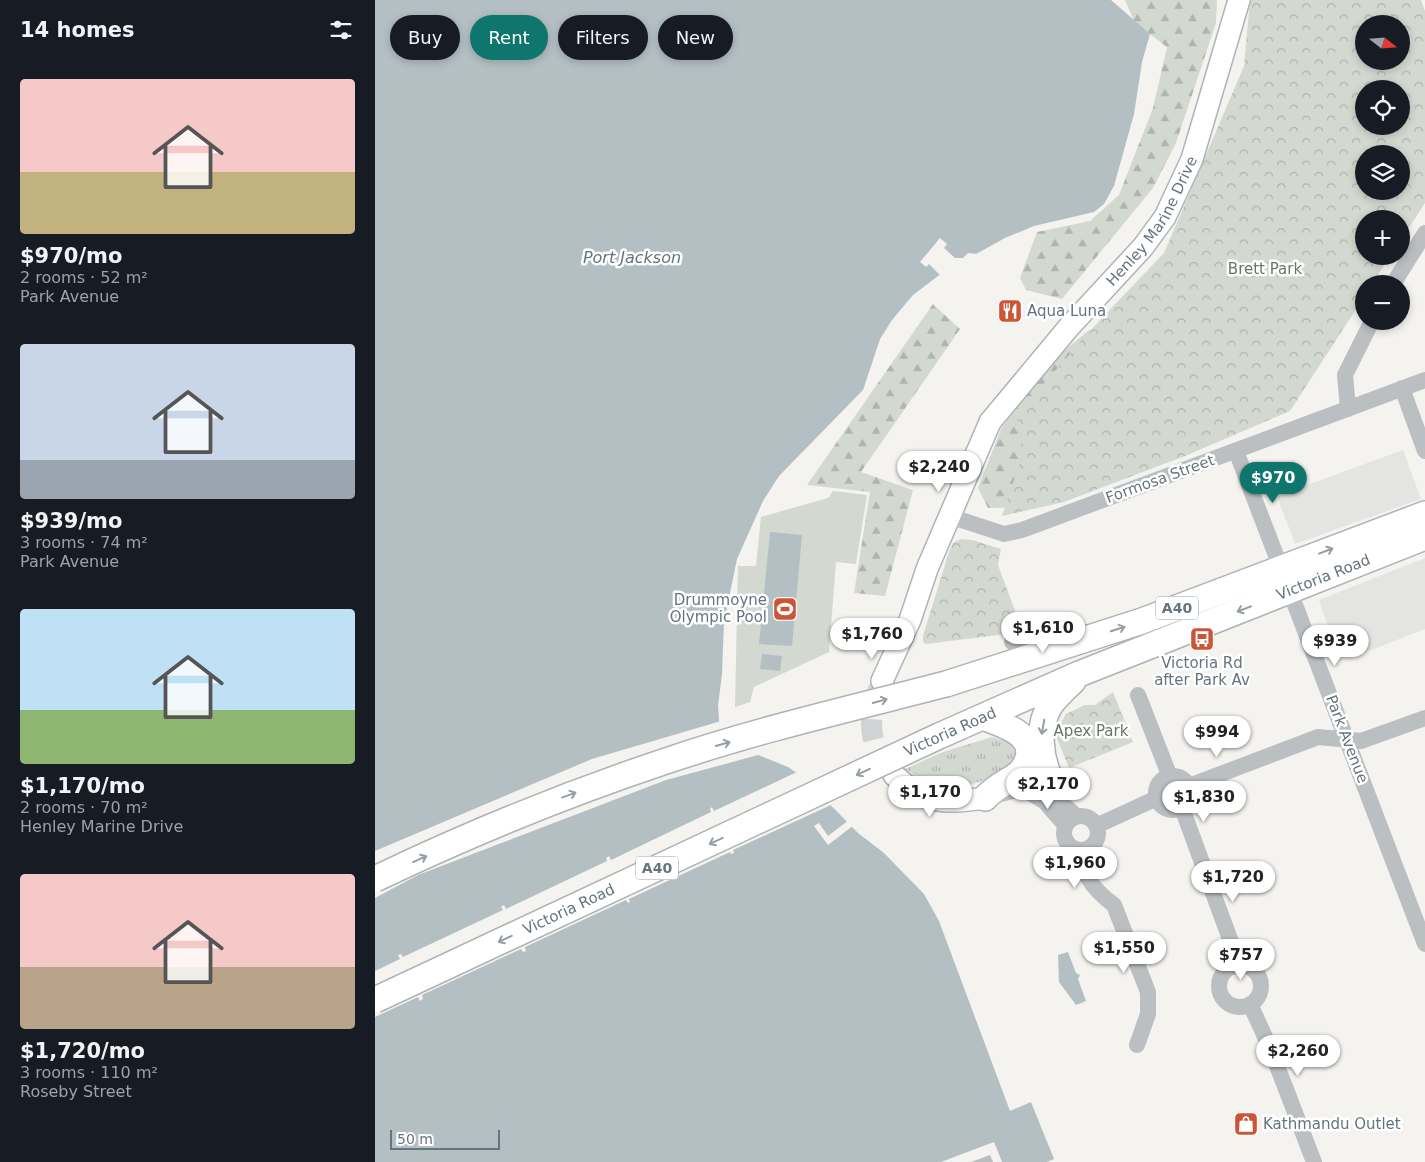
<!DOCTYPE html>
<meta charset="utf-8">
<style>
:root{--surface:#171b24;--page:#20242c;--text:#f1f3f6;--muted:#9ea1a6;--accent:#0f766e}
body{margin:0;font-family:"DejaVu Sans",sans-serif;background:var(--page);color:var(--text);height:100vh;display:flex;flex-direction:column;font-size:19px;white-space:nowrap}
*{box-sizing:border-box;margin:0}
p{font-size:16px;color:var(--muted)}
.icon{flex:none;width:28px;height:28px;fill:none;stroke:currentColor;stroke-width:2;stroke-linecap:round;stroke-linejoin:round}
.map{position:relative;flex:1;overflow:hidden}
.panel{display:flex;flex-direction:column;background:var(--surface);width:375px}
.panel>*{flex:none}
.hud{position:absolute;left:15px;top:15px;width:475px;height:45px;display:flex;gap:10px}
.needle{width:32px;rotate:107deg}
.buttons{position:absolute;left:980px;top:15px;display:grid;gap:10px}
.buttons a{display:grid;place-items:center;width:55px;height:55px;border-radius:50%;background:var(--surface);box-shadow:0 2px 8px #0003;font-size:25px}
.scale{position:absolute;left:15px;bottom:12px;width:110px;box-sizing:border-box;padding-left:5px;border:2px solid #66747d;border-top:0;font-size:14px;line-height:18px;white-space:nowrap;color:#66747d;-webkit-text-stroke:4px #fff;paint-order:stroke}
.price{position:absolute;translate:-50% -42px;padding:0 11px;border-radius:18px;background:#fff;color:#222;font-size:16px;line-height:32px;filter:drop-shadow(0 1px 2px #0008)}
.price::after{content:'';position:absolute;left:50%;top:30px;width:15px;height:11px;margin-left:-8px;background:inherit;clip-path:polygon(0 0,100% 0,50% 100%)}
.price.selected{background:var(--accent);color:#fff}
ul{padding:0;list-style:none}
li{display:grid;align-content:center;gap:10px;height:265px;padding:0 20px}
li span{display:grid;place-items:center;height:155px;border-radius:5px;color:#555}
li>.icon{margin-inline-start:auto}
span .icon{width:90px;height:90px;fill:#fffc;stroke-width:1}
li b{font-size:21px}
h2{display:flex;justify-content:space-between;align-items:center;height:60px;padding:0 20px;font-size:21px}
.tag{padding:0 18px;border-radius:22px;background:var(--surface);box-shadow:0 2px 8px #0003;font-size:18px;line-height:45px}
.tag.selected{background:var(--accent);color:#fff}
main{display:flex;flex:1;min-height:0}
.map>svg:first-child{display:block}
</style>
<main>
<section class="panel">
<h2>14 homes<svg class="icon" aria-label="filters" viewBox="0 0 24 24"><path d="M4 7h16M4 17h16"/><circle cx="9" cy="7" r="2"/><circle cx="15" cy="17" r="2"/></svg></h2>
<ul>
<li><span style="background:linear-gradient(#f6c9c9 60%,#c2b280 0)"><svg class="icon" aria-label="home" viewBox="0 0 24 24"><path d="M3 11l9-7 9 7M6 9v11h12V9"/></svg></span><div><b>$970/mo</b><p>2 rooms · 52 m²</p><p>Park Avenue</p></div></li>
<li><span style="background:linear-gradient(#c9d6e8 75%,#9aa5b1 0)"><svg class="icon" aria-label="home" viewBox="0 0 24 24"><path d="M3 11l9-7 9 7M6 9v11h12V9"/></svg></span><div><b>$939/mo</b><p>3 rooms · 74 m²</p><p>Park Avenue</p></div></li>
<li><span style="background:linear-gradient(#bfe0f5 65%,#8fb573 0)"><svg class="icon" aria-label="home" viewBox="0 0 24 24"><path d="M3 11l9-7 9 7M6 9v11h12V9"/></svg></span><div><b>$1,170/mo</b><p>2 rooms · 70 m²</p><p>Henley Marine Drive</p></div></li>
<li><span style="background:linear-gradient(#f6c9c9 60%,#b9a48a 0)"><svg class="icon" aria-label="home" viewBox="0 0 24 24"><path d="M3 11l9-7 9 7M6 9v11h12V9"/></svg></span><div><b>$1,720/mo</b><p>3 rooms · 110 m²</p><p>Roseby Street</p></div></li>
</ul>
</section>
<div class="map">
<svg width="1050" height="1162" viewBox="0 0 1050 1162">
<defs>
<pattern id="grass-tufts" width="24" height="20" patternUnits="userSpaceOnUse" patternTransform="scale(1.25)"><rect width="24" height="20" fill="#d3d8d0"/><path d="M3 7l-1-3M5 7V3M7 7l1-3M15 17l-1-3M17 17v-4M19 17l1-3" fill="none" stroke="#afb4ae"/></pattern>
<pattern id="forest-firs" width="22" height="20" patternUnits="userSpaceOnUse" patternTransform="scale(1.25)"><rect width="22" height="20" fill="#d3d8d0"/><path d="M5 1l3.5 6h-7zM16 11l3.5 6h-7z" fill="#afb4ae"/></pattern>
<pattern id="park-crowns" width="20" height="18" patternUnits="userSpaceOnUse" patternTransform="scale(1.25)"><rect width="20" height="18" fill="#d3d8d0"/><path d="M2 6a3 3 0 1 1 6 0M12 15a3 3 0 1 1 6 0" fill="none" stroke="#afb4ae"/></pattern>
</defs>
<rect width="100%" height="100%" fill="#f4f3f0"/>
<path fill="#e4e5e3" d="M 1028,450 L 1046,499 L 920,544 L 902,496 Z
M 1050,558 L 1050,629 L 981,656 L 978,647 L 962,653 L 944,600 Z"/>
<path fill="url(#grass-tufts)" d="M 617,737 L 638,744 L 643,752 L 637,768 C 609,781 577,797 546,780 C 541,777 536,772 530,769 L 568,752 Z"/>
<path fill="url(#forest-firs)" d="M 750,0 L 842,0 L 841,23 L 801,143 L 778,188 L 687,299 L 651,290 L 645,278 L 662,232 L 715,221 L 744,195 L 778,108 L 792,47 L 760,23 Z
M 558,304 L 585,329 L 486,472 L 538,490 L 510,596 L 479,593 L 495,492 L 432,485 Z
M 714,330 L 746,354 L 648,507 L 613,508 L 603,488 L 626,429 L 671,366 Z"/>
<path fill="url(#park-crowns)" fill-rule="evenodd" d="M 875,0 L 1046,0 L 1050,11 L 1050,203 L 1026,240 L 1026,219 L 989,219 L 989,256 L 1015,256 L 997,284 L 989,284 L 989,297 L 915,411 L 810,456 L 689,502 L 627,516 L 648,453 L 642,414 L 724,321 L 789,253 L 869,66 ZM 989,24 L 1026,24 L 1026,61 L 989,61 ZM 989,89 L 1026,89 L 1026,126 L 989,126 ZM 989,154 L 1026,154 L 1026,191 L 989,191 Z
M 586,539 L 597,540 L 626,549 L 623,565 L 648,632 L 551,644 L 548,642 L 548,636 L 574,552 L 578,543 Z
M 738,692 L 758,742 L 694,768 L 681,736 L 686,723 L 691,714 L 710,705 L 720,705 Z"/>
<path fill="#d3d8d0" d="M 458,491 L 492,495 L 481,564 L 461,562 L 454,652 L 379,687 L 375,702 L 360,707 L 363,566 L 381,566 L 386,517 L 453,498 Z"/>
<path fill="#b4bfc3" d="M 0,0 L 736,0 L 775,34 L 767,62 L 759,114 L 739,186 L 729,204 L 719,212 L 659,226 L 630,238 L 567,273 L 538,295 L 517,320 L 505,339 L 488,390 L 404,476 L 388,501 L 362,559 L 349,622 L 347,674 L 343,706 L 345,732 L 359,745 L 413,767 L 429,778 L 483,833 L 509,853 L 549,894 L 564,921 L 635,1111 L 656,1102 L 679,1159 L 672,1162 L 0,1162 Z
M 395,532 L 427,535 L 417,646 L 384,644 Z
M 387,654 L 407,656 L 405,671 L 385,669 Z
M 693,952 L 701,973 L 705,975 L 703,979 L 711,1001 L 701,1005 L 684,982 L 683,955 Z"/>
<path fill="#f4f3f0" d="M 565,238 L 572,244 L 569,248 L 580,258 L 588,258 L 593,253 L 604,254 L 566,276 L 554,264 L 551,267 L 545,262 Z
M 346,721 L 348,731 L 360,743 L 387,754 L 291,780 L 43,875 L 0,898 L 0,851 L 217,759 Z
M 424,771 L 458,804 L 358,850 L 359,853 L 356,854 L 355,852 L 254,899 L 255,902 L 253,903 L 251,900 L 150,947 L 151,951 L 148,952 L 146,949 L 47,995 L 48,999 L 45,1001 L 43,997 L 0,1017 L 0,971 L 25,959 L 23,955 L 26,954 L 28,957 L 128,910 L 126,907 L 129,905 L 131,909 L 232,861 L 231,858 L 234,856 L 236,860 L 336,812 L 335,809 L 337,807 L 339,811 Z
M 474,820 L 479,825 L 453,845 L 439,826 L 444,823 L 453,836 Z
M 619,1142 L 627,1162 L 618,1162 L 615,1155 L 596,1162 L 566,1162 Z"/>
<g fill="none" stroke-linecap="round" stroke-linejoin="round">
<path stroke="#d0d3d3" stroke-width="21" stroke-dasharray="21 11" stroke-linecap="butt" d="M 504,688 C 492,723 493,746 519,775"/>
<defs>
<g id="major">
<path id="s1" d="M 507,681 L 535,620 L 552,569 L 615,422 L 694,327 L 768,247 L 790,217 L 817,159 L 864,0"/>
<path d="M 519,775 C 549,804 571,804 610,798"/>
</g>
<g id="highway">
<path d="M 571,684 L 767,621 L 1050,514"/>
<path d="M 608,717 C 625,724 660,733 653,758 C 651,765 647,771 642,775 C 629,784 622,785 610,798"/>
<path id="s2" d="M 564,736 L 704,674 L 1050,537"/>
<path d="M 676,781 C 665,757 661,727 676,704 C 682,696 691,688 698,681"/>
</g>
</defs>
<use href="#major" stroke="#afb3b6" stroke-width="24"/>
<use href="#highway" stroke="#afb2b4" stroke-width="28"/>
<path stroke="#bbbfc1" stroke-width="16" d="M 1018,284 L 1050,233
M 1027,388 L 1050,451
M 973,409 L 970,375 L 997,321
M 861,451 L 1050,944
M 574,516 L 629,534 L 647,530 L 1050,380
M 637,642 L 696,635
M 763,695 L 795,777
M781 793a17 17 0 1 1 34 0a17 17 0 1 1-34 0Z
M 814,786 L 943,737 L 986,741 L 1050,718
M 647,788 L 670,802 L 690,825
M 622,795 L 676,781 L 685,801 L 701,816
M 807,808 L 856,942 L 858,966
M689 833a17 17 0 1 1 34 0a17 17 0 1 1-34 0Z
M 721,826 L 782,798
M 705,850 C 705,874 720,891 739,905 L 773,992 L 773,1014 L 762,1045
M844 986a21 21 0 1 1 42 0a21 21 0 1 1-42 0Z
M 875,1004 L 896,1050 L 939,1162"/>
<use href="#major" stroke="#fff" stroke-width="21"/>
<use href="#highway" stroke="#fff" stroke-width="25"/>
<defs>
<g id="highway-bridge">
<path d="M 0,879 C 94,834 192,794 291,761 C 382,730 478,708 571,684"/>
<path id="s3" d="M 0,1000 L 564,736"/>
</g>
</defs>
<use href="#highway-bridge" stroke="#afb2b4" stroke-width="28" stroke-linecap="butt"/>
<use href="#highway-bridge" stroke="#fff" stroke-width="25"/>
</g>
<defs><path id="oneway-shaft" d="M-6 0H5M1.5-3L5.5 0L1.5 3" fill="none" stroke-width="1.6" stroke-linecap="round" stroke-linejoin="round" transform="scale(1.25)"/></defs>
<g stroke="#949ea4">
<use href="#oneway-shaft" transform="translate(951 551) rotate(-21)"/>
<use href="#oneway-shaft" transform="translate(869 609) rotate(159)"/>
<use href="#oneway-shaft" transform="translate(743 629) rotate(-18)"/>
<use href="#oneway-shaft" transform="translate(505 701) rotate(-15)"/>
<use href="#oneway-shaft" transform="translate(668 727) rotate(100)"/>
<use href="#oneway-shaft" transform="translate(348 744) rotate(-16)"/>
<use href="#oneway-shaft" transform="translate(488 772) rotate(155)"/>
<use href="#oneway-shaft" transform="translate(194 795) rotate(-20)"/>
<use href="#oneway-shaft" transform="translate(341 841) rotate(155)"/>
<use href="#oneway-shaft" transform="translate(45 859) rotate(-24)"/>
<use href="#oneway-shaft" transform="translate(130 939) rotate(155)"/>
</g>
<defs>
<symbol id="restaurant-square" viewBox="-11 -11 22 22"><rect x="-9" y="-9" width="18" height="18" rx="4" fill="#cc5538" stroke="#fff"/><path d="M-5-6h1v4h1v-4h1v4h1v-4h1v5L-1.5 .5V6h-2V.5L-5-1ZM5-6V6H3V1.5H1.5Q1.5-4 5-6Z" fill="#fff"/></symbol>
<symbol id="stadium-square" viewBox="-11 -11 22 22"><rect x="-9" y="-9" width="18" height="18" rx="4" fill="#cc5538" stroke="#fff"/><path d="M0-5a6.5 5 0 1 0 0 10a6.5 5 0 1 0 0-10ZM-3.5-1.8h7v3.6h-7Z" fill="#fff"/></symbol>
<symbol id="bus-square" viewBox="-11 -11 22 22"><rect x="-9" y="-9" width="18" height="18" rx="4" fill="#cc5538" stroke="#fff"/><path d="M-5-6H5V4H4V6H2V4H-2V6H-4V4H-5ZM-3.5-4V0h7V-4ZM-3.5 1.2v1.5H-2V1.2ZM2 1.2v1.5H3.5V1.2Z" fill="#fff"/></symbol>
<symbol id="shop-square" viewBox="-11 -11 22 22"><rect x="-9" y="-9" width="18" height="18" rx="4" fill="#cc5538" stroke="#fff"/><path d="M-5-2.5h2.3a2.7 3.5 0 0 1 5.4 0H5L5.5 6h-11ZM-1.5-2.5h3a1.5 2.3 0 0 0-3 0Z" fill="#fff"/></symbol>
</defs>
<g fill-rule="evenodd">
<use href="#restaurant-square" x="621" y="297" width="28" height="28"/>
<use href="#stadium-square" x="396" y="595" width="28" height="28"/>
<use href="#bus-square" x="813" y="625" width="28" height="28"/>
<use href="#shop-square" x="857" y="1110" width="28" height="28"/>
</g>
<g text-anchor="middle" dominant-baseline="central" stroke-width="5" stroke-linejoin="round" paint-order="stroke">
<g fill="#fff" stroke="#949ea4" stroke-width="1">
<rect x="781" y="596.5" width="42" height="23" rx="4"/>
<rect x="261" y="856.5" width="42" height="23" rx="4"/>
</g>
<g font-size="14" font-weight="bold" fill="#66747d">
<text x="802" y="608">A40</text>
<text x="282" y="868">A40</text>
</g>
<g font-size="15" fill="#66747d" stroke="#fff">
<text stroke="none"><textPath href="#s1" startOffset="540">Henley Marine Drive</textPath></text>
<text transform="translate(785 479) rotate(-20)">Formosa Street</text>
<text stroke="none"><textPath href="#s2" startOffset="416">Victoria Road</textPath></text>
<text transform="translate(575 732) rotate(-24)">Victoria Road</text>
<text transform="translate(972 739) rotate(69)">Park Avenue</text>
<text stroke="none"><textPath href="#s3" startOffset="214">Victoria Road</textPath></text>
</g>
<g font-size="15" fill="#687664" stroke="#fff">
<text x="890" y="269">Brett Park</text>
<text x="716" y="731">Apex Park</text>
</g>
<g font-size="15" fill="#66747d" stroke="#fff" text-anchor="start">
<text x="652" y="311">Aqua Luna</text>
<text x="392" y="600" text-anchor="end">Drummoyne<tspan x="392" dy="17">Olympic Pool</tspan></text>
<text x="827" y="663" text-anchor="middle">Victoria Rd<tspan x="827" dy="17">after Park Av</tspan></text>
<text x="888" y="1124">Kathmandu Outlet</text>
</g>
<g font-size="16" font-style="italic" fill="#62757b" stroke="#fff">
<text x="257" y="257">Port Jackson</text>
</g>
</g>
</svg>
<div class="buttons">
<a><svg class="needle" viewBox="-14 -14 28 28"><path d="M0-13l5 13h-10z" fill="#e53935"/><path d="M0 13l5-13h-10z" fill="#9ea1a6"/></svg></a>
<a><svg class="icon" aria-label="locate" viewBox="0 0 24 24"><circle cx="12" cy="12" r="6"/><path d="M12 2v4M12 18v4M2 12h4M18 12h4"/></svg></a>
<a><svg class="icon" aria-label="layers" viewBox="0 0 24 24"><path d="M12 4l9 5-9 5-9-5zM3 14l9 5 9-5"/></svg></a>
<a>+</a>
<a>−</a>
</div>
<div class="scale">50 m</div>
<b class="price" style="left:564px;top:493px">$2,240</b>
<b class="price selected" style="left:898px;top:504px">$970</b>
<b class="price" style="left:668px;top:654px">$1,610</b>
<b class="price" style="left:497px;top:660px">$1,760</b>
<b class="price" style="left:960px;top:667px">$939</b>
<b class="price" style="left:842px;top:758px">$994</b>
<b class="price" style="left:673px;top:810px">$2,170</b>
<b class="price" style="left:555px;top:818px">$1,170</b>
<b class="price" style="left:829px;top:823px">$1,830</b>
<b class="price" style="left:700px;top:889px">$1,960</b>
<b class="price" style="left:858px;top:903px">$1,720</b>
<b class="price" style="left:749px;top:974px">$1,550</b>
<b class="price" style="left:866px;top:981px">$757</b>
<b class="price" style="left:923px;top:1077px">$2,260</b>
<div class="hud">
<a class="tag">Buy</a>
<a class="tag selected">Rent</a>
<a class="tag">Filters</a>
<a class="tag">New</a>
</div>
</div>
</main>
